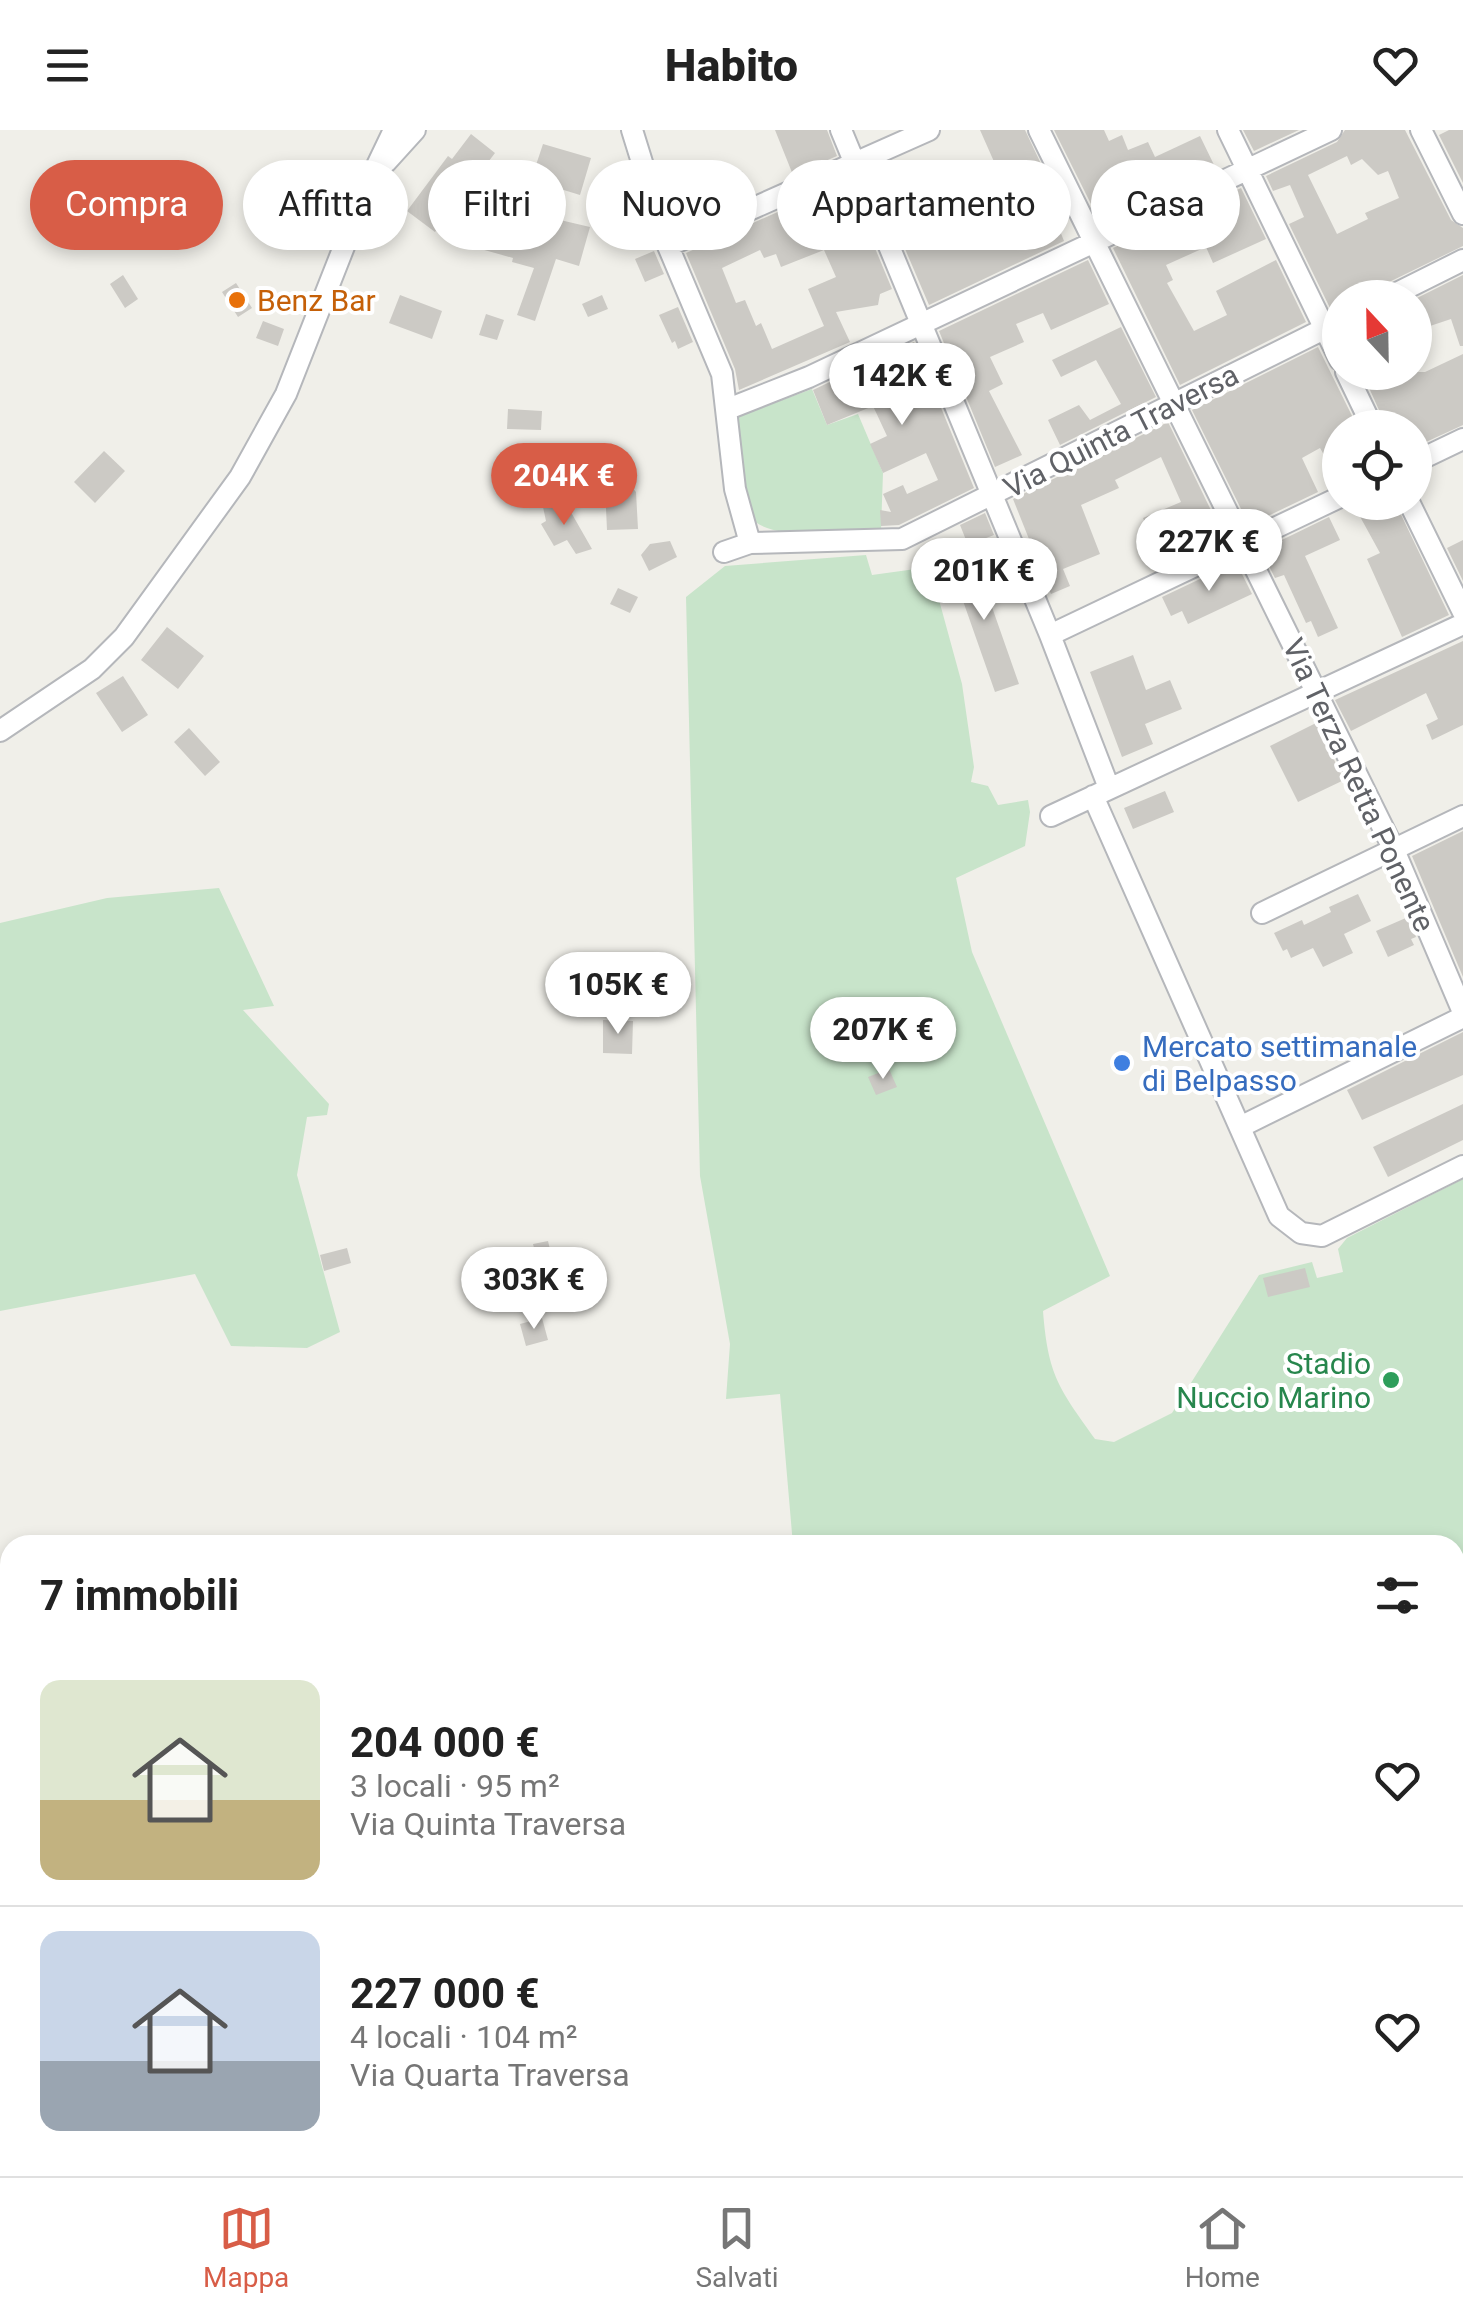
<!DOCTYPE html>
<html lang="it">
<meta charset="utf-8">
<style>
:root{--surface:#fff;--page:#f2f2f2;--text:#222;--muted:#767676;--line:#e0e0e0;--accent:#d85d47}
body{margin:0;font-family:Roboto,sans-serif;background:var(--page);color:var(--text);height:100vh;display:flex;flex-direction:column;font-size:38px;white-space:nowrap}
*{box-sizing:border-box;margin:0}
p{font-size:32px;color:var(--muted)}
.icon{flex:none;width:55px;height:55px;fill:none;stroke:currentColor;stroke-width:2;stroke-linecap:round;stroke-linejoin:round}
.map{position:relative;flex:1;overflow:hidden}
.details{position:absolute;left:0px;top:1405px;width:1465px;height:642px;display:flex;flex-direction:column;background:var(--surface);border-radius:30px 30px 0 0;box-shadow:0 5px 15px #0003}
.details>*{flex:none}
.guide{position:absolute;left:30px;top:30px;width:1405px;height:90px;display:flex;gap:20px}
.needle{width:65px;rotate:338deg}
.tools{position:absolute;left:1322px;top:150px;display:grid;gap:20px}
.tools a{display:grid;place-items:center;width:110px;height:110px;border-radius:50%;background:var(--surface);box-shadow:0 5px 15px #0003;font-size:50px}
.price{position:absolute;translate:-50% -85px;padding:0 22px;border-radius:35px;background:#fff;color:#222;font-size:32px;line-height:65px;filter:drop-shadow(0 2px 5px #0008)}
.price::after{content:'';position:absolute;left:50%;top:60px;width:30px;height:22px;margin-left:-15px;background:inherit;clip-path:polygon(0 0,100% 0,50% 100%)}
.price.selected{background:var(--accent);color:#fff}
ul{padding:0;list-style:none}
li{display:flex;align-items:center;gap:30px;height:250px;padding:0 40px}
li+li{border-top:2px solid var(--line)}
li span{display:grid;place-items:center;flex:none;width:280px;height:200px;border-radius:20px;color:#555}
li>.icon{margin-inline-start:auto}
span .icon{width:120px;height:120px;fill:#fffc;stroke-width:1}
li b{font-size:42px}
h2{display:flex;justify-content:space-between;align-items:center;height:120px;padding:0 40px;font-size:42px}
.tag{padding:0 35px;border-radius:45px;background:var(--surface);box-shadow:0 5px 15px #0003;font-size:35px;line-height:90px}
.tag.selected{background:var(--accent);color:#fff}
header{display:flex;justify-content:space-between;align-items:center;height:130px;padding:0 40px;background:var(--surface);font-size:45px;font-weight:800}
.dock{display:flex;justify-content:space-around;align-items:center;height:140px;border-top:2px solid var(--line);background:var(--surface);font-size:28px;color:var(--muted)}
.dock a{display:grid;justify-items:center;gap:5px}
.dock .selected{color:var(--accent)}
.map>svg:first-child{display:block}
</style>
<header><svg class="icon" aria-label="menu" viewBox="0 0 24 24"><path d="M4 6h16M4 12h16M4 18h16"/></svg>Habito<svg class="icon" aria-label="heart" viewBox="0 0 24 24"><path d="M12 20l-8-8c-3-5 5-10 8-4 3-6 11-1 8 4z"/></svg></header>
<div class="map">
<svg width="1463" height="2046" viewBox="0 0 1463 2046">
<rect width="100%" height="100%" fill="#f0efe9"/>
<path fill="#c8e4ca" d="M 812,259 L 827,295 L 858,284 L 883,343 L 881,400 C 848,401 771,413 750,387 L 733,296 L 736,287 Z
M 866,425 L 872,445 L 930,437 L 962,554 L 974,637 L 971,652 L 988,656 L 998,675 L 1028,670 L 1030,682 L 1025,716 L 956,748 L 972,822 L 1110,1146 L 1043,1181 C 1048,1246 1059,1258 1095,1309 L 1114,1312 L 1172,1283 L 1259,1145 L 1312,1132 L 1317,1148 L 1343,1142 L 1338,1119 L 1347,1108 L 1463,1049 L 1463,1685 L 1455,1676 L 1455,1415 L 999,1415 L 997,1407 L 970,1415 L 793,1415 L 780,1264 L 726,1269 L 730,1214 L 700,1046 L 686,467 L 725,436 Z
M 219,758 L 274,876 L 243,880 L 329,974 L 327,985 L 307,987 L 297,1045 L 340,1202 L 307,1218 L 231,1216 L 195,1144 L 0,1181 L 0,793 L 107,768 Z
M 10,1550 L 10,2038 L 410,2038 L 415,2046 L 0,2046 L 0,1554 Z
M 1455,1716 L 1463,1725 L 1463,1798 L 1455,1804 Z
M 424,2038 L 635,2038 L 628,2046 L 430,2046 Z"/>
<path fill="#cccac5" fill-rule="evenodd" d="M 775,0 L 827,0 L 837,26 L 793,45 Z
M 980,0 L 1025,0 L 1060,74 L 1051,78 L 1064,111 L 929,175 L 900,107 L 1007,61 Z
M 1054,0 L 1104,0 L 1109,11 L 1122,5 L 1128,20 L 1148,12 L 1155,27 L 1200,6 L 1216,39 L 1101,94 Z
M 1243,0 L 1299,0 L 1254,21 Z
M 1345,0 L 1405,0 L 1451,90 L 1463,98 L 1463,116 L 1381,156 L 1373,168 L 1340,168 L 1340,177 L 1331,180 L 1289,94 L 1304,87 L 1290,55 L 1273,61 L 1266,46 L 1337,12 ZM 1347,26 L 1351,35 L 1362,29 L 1378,45 L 1388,41 L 1399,68 L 1365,83 L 1368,89 L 1337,104 L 1308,45 Z
M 1449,0 L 1463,0 L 1463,53 L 1439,5 Z
M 471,4 L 495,23 L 435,102 L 407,81 L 448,26 L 452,29 Z
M 543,14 L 591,28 L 580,65 L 531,50 Z
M 742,41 L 751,64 L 683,94 L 680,88 L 674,89 L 668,70 L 689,62 L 685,53 L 701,47 L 705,56 Z
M 847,51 L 892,159 L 880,164 L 878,175 L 836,182 L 850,212 L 739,260 L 735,239 L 686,123 ZM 760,120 L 764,128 L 776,124 L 781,137 L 824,120 L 836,147 L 808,159 L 824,196 L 772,219 L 761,193 L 756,196 L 745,170 L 736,173 L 722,138 Z
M 1241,58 L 1266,109 L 1213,133 L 1206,117 L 1166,135 L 1173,150 L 1167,153 L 1194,201 L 1227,185 L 1216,161 L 1276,130 L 1306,192 L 1180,255 L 1113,118 Z
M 480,81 L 501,87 L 502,82 L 524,88 L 526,82 L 590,97 L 579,136 L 556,129 L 535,191 L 517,185 L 534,138 L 512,132 L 513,128 L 470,116 Z
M 654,121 L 664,144 L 645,152 L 635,129 Z
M 1088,130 L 1109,174 L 1051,200 L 1043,183 L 1016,194 L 1024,212 L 990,227 L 1003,254 L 989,261 L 1022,325 L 995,337 L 939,201 Z
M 123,145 L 138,169 L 125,178 L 110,154 Z
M 1463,145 L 1463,216 L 1460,216 L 1451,189 L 1415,201 L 1415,169 Z
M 236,153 L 252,178 L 238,187 L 222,162 Z
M 400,165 L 442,181 L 432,209 L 389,193 Z
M 602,165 L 608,179 L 588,187 L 582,174 Z
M 678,177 L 693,212 L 678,219 L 675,211 L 672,213 L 659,185 Z
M 486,184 L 504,190 L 497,210 L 479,205 Z
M 263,191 L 284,199 L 278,216 L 256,208 Z
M 1121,197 L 1156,267 L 1060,315 L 1048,290 L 1079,275 L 1090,290 L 1121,274 L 1096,230 L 1061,247 L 1052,230 Z
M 914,212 L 974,358 L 899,395 L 881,396 L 880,380 L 891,382 L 883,364 L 903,355 L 907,364 L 938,350 L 926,323 L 883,343 L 870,314 L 887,306 L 873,276 L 827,295 L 813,260 Z
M 1318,217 L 1358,298 L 1340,298 L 1340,353 L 1320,318 L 1302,328 L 1318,362 L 1249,395 L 1192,280 Z
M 1463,224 L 1463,295 L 1415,317 L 1415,298 L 1387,298 L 1362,242 L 1425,242 Z
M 508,279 L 542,281 L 541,300 L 507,299 Z
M 1168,292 L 1224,407 L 1195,421 L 1192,414 L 1160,428 L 1143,388 L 1181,372 L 1161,327 L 1115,350 L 1119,358 L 1081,375 L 1100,424 L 1063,439 L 1070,456 L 1051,464 L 1013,369 Z
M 104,321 L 125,341 L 95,373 L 74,352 Z
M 630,355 L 636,362 L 638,399 L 607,400 L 605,357 Z
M 540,363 L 557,383 L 568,377 L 592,419 L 576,424 L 567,410 L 554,416 L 541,394 L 546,391 Z
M 1352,372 L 1395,372 L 1449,485 L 1402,507 L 1367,429 L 1380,423 Z
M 985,383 L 994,405 L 968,415 L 960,395 Z
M 1329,387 L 1340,410 L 1305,426 L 1338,498 L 1318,507 L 1311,491 L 1306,493 L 1284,445 L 1275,448 L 1261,420 Z
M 1463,410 L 1463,451 L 1447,418 Z
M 670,411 L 677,427 L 649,441 L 641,425 L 650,414 Z
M 973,423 L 1019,554 L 995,562 L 949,431 Z
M 1236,432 L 1252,464 L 1188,494 L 1182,481 L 1171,486 L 1162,467 Z
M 618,458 L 638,467 L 630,483 L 610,474 Z
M 167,497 L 204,526 L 178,559 L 141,530 Z
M 1463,511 L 1463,595 L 1432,610 L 1426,595 L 1438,589 L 1426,563 L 1351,601 L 1335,570 Z
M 1133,525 L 1146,560 L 1170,550 L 1182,579 L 1145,594 L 1153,614 L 1122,627 L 1090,542 Z
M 123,546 L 148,585 L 122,602 L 96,563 Z
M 1316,593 L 1344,650 L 1298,672 L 1270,616 Z
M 189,598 L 220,632 L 205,646 L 174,612 Z
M 1165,661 L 1174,682 L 1133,699 L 1124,678 Z
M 1463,701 L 1463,847 L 1412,726 Z
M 1358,764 L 1371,791 L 1344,804 L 1353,823 L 1323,837 L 1313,818 L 1291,828 L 1287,819 L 1283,821 L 1274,803 L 1302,790 L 1304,795 L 1331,782 L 1329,777 Z
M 1408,787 L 1416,807 L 1411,809 L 1414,815 L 1388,827 L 1376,801 Z
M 603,890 L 633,891 L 632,924 L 603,923 Z
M 1463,902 L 1463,945 L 1362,990 L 1347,960 Z
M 889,939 L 897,957 L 876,965 L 868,947 Z
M 1463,974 L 1463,1010 L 1388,1047 L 1373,1017 Z
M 548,1111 L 556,1144 L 542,1148 L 533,1114 Z
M 347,1118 L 351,1133 L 324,1141 L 320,1125 Z
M 1305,1138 L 1310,1157 L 1268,1167 L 1263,1148 Z
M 542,1188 L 548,1210 L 526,1216 L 520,1194 Z"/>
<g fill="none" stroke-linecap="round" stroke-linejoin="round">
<defs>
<path id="minor" d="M 632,0 L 668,116 L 722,244 L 735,359 L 750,413
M 841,0 L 1050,505 L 1109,658
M 1039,0 L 1394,720 L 1463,882
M 1228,0 L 1340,230
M 1421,0 L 1463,84
M 386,32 L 415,0
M 668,116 L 929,0
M 1387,168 L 1463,130
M 1346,242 L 1373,298
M 728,279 L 809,247 L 1331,0
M 1415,332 L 1463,309
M 1409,372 L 1463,482
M 724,422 L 750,413 L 902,409 L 1340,191
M 1050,505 L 1340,367
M 0,601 L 92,539 L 124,507 L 240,347 L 286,264 L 371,48 L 394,0
M 1093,666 L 1279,1086 L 1301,1103 L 1322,1106 L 1463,1036
M 1051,686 L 1463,494
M 1262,783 L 1463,686
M 1240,997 L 1463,887
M 1455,1908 L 1463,1899
M 1349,2046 L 1353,2038"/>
</defs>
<use href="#minor" stroke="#b5b7bb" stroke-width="24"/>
<use href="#minor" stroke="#fff" stroke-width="20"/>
</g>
<circle fill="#e8710a" stroke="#fff" stroke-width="4" cx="237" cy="170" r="10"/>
<circle fill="#3f7fe0" stroke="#fff" stroke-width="4" cx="1122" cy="933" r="10"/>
<circle fill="#2e9e5b" stroke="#fff" stroke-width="4" cx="1391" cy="1250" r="10"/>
<g text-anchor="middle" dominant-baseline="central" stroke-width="8" stroke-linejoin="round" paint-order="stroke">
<g font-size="30" fill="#c56008" stroke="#fff" text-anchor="start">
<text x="257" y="170">Benz Bar</text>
</g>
<g font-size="30" fill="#606267" stroke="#fff">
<text transform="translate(1121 301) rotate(-27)">Via Quinta Traversa</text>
<text transform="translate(1359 655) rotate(65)">Via Terza Retta Ponente</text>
</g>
<g font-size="30" fill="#366cbe" stroke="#fff" text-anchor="start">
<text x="1142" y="916">Mercato settimanale<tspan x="1142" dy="34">di Belpasso</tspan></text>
</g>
<g font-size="30" fill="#27864d" stroke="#fff" text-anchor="end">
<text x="1371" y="1233">Stadio<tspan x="1371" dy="34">Nuccio Marino</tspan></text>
</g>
</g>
</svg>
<div class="tools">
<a><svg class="needle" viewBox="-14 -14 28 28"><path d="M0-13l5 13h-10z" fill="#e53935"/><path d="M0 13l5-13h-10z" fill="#767676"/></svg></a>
<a><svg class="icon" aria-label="locate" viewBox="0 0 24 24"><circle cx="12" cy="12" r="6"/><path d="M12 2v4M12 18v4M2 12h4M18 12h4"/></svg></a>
</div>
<b class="price" style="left:902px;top:298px">142K €</b>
<b class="price selected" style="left:564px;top:398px">204K €</b>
<b class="price" style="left:1209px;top:464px">227K €</b>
<b class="price" style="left:984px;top:493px">201K €</b>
<b class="price" style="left:618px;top:907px">105K €</b>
<b class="price" style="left:883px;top:952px">207K €</b>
<b class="price" style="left:534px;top:1202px">303K €</b>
<div class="guide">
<a class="tag selected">Compra</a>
<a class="tag">Affitta</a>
<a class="tag">Filtri</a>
<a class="tag">Nuovo</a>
<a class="tag">Appartamento</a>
<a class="tag">Casa</a>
</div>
<section class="details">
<h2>7 immobili<svg class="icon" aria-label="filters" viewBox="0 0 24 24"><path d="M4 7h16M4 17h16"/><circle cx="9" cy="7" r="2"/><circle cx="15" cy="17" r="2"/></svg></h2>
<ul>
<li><span style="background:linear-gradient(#dfe7d0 60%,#c2b280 0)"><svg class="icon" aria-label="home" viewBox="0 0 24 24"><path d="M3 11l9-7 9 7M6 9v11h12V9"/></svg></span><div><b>204 000 €</b><p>3 locali · 95 m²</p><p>Via Quinta Traversa</p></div><svg class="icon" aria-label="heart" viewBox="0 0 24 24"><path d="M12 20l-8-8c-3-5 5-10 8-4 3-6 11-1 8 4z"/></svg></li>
<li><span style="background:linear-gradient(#c9d6e8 65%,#9aa5b1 0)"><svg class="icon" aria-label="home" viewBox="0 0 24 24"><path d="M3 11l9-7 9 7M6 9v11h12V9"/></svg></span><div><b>227 000 €</b><p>4 locali · 104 m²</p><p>Via Quarta Traversa</p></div><svg class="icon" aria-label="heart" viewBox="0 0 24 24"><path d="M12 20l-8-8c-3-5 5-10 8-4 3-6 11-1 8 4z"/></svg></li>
</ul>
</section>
</div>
<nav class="dock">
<a class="selected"><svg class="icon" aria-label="map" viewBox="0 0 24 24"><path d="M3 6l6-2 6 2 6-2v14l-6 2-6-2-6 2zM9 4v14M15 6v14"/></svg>Mappa</a>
<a><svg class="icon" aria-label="saved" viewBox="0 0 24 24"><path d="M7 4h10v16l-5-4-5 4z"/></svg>Salvati</a>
<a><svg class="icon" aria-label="home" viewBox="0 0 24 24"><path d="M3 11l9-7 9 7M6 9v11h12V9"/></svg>Home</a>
</nav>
